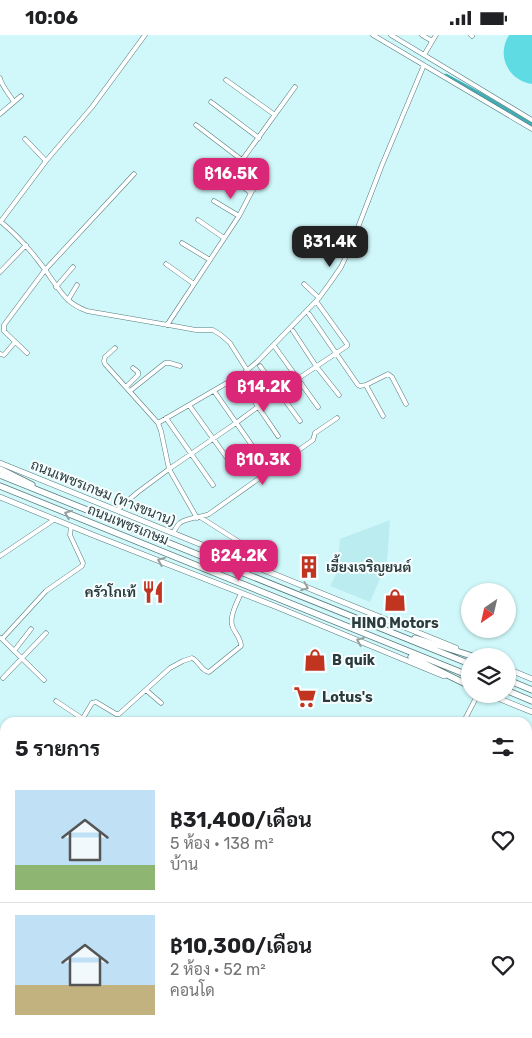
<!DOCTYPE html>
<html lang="th">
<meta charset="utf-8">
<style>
:root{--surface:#fff;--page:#f2f2f2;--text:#202124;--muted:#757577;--line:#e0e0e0;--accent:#db2777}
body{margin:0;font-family:Rubik,Sarabun,sans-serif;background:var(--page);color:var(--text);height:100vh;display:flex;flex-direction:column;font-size:19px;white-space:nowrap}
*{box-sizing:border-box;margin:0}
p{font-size:16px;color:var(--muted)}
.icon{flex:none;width:28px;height:28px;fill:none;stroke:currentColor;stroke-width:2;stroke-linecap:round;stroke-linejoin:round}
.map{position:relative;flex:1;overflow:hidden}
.side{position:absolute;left:0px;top:682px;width:532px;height:321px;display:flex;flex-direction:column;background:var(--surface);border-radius:15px 15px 0 0;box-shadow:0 1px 4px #0004}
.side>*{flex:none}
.needle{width:32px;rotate:214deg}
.tools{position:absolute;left:461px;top:548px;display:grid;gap:10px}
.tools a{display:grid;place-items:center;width:55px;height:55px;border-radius:50%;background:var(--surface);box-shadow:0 1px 4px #0004;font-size:25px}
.price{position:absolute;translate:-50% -42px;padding:0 11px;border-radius:10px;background:var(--accent);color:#fff;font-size:16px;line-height:32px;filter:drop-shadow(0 1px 2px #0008)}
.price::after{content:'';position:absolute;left:50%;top:30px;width:15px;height:11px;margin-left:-8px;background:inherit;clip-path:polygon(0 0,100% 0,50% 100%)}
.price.selected{background:#222;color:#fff}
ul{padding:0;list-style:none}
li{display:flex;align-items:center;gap:15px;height:125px;padding:0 15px}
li+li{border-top:1px solid var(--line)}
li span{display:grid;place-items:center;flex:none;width:140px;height:100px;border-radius:0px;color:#555}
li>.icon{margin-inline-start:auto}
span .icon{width:60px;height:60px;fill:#fffc;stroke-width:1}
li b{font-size:21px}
h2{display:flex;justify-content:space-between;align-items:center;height:60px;padding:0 15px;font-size:21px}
.status{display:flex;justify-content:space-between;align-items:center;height:35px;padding:0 25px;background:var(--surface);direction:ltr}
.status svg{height:14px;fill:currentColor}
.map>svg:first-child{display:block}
</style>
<div class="status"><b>10:06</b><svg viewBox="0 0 49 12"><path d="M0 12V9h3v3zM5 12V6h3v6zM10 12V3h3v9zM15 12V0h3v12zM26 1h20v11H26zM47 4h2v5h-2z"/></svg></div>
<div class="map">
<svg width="532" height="1003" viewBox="0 0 532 1003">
<rect width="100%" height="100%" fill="#d0f8fa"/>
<path fill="#bbecef" d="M 390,485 L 387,527 L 370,567 L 330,551 L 337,537 L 340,504 Z"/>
<path fill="#5edbe3" d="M 509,0 L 532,0 L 532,49 C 508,45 496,21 509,0 Z"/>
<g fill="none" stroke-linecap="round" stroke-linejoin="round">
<path stroke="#41aeb5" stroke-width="4.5" d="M 446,41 L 481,60 L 532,90"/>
<defs>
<path id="minor" d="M 373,0 L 532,94
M 391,0 L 532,85
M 422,0 L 432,6
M 471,0 L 472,1
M 424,20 L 436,0
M 0,43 C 1,50 10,60 14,67
M 226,45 L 275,80
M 211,67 L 259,103
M 0,79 L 21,61
M 196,90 L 242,125
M 25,104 L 46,126
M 251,158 L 260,144
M 214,166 L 239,181
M 198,185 L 224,203
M 0,186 C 12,196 23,207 33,219 C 39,227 45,234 50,242 C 62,258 66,268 87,276 L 174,291 L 196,295 L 213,295 L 221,300 L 230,308 L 247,335
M 1,186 L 46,126 L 92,72 L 145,0
M 182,208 L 210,225
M 166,229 L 194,249
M 0,237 L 26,210
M 304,249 L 319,263
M 56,252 L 73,232
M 68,265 L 77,250
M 309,279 L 358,350 L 360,351 L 366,350 L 388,339 L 392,342 L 406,369
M 167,290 L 239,181 L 251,158 L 232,143 L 232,139 L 295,52
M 293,296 L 316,331 L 339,360
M 275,312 L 318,372
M 115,313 L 105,322 L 104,326 L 105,329 L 158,388
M 27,318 L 4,296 L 4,290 L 45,235 L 134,139
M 0,319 L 4,320 L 15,307
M 260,331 L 300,386
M 240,345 L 278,401
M 366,350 L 383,381
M 126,352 L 138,340 L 138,337 L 133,333
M 130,356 L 165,328 L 170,328 L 180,331
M 214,356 L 258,419
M 189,370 L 232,430
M 166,383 L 213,450
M 117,475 L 138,457 L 169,434 L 236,388 L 278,357 L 347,311 L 347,309 L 316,266
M 200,482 L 241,508 L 238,524
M 197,483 L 169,434 L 161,396 L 158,388 L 244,338 L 257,327 L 319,263 L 330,248 L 341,232 L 350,213 L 382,130 L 424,30
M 173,498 C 175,495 177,490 180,488 C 188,482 200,483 209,479 L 313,405 L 315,398 L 337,383
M 0,521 L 55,484
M 1,603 L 44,645
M 2,604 L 46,556 L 82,531 L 83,528 L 70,500 L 71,491
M 14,616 L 31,594
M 3,643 L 46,598
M 146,655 L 161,668
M 56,666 L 89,688
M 83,683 L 92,668 L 96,667 L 116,679 L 119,679 L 170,633 L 183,626 L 192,623 C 199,626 201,636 209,637 L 241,611 C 241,604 236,599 233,593 C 228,583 237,568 241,558
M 463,688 L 478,659
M 0,824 L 5,827
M 528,856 L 532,859
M 532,905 L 532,913
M 528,940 L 532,939
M 127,999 L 131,1003
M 462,999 L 468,1003
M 528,999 L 532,1001
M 489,1000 L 495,1003
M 6,1003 L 9,999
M 72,1003 L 74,999
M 137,1003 L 142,999
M 187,1003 L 191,999
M 220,1003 L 223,999
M 451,1003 L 455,999"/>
<path id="tertiary" d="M 0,730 L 5,735
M 292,999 L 296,1003"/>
<path id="secondary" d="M 0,428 L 456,613
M 0,462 L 93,500 L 277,572 L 444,641
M 508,634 L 532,644
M 488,659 L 532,677"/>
<path id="trunk" d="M 0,434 L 32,450
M 0,440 L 470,629
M 0,451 L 470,641
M 415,603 L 472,621
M 411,622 L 470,651
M 508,645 L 532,655
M 508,656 L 532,666"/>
</defs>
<use href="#minor" stroke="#577b7d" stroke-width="5"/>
<use href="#tertiary" stroke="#577b7d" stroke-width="5.5"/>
<use href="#secondary" stroke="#577b7d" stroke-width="6"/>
<use href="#trunk" stroke="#577b7d" stroke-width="7"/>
<use href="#minor" stroke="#fff" stroke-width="4"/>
<use href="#tertiary" stroke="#fff" stroke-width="4.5"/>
<use href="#secondary" stroke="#fff" stroke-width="5"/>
<use href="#trunk" stroke="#fff" stroke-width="5.5"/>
</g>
<defs><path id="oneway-chevron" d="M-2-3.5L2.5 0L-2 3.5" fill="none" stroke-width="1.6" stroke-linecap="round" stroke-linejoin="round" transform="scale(1.25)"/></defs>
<g stroke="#969e9e">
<use href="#oneway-chevron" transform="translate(68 479) rotate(-158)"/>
<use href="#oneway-chevron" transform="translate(161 526) rotate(-158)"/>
<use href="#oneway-chevron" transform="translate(305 552) rotate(22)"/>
<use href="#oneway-chevron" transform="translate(360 606) rotate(-158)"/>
</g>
<defs>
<symbol id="building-bare" viewBox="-9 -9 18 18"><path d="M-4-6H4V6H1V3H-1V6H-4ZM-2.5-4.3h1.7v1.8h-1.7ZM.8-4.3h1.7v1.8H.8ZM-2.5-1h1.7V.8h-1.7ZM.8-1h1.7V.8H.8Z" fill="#c03420" stroke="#f6feff" stroke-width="2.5" paint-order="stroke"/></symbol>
<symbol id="restaurant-bare" viewBox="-9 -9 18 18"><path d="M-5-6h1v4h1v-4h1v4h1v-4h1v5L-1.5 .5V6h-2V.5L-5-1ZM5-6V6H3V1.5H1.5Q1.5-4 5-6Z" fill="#c03420" stroke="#f6feff" stroke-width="2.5" paint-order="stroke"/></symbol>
<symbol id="shop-bare" viewBox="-9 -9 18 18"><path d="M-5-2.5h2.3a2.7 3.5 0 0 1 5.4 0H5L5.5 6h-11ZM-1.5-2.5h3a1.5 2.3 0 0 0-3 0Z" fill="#c03420" stroke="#f6feff" stroke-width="2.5" paint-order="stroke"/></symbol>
<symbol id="supermarket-bare" viewBox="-9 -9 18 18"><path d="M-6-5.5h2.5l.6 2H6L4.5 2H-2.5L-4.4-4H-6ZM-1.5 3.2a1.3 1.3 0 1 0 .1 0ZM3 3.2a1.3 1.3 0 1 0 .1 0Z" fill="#c03420" stroke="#f6feff" stroke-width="2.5" paint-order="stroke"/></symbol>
</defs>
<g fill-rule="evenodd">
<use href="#building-bare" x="293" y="516" width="32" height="32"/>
<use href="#restaurant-bare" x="137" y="541" width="32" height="32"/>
<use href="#shop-bare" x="379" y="549" width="32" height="32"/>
<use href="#shop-bare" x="299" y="609" width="32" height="32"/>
<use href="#supermarket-bare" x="289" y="646" width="32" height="32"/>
</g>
<g text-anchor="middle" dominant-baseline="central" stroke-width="4" stroke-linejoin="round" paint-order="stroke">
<g font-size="14" fill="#2c3c3d" stroke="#f6feff">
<text transform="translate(103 458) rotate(22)">ถนนเพชรเกษม (ทางขนาน)</text>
<text transform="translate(128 490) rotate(22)">ถนนเพชรเกษม</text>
</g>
<g font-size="14" font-weight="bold" fill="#2c3c3d" stroke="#f6feff" text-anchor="start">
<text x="326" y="532">เฮี้ยงเจริญยนต์</text>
<text x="136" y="557" text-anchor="end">ครัวโกเท้</text>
<text x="395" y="588" text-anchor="middle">HINO Motors</text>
<text x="332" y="625">B quik</text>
<text x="322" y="662">Lotus's</text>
</g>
</g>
</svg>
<div class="tools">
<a><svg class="needle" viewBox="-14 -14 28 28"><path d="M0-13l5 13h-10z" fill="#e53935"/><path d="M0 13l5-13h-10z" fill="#757577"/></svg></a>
<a><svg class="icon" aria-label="layers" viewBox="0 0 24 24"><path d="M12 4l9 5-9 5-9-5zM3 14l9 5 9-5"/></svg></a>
</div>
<b class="price" style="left:231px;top:165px">฿16.5K</b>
<b class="price selected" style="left:330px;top:233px">฿31.4K</b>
<b class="price" style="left:264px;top:378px">฿14.2K</b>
<b class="price" style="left:263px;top:451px">฿10.3K</b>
<b class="price" style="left:239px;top:547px">฿24.2K</b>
<section class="side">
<h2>5 รายการ<svg class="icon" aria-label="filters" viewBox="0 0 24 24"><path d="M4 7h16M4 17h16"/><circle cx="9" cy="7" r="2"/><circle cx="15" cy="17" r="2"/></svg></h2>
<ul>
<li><span style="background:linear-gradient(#bfe0f5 75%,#8fb573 0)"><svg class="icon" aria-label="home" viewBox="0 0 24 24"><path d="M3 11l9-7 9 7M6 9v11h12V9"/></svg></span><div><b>฿31,400/เดือน</b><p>5 ห้อง · 138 m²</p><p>บ้าน</p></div><svg class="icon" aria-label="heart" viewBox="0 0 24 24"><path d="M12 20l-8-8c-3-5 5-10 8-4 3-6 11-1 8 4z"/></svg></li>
<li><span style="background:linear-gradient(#bfe0f5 70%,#c2b280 0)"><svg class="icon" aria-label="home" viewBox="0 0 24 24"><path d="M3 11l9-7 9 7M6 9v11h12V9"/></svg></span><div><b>฿10,300/เดือน</b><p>2 ห้อง · 52 m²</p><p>คอนโด</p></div><svg class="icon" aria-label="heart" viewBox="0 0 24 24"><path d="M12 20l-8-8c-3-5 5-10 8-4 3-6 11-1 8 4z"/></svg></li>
</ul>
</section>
</div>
